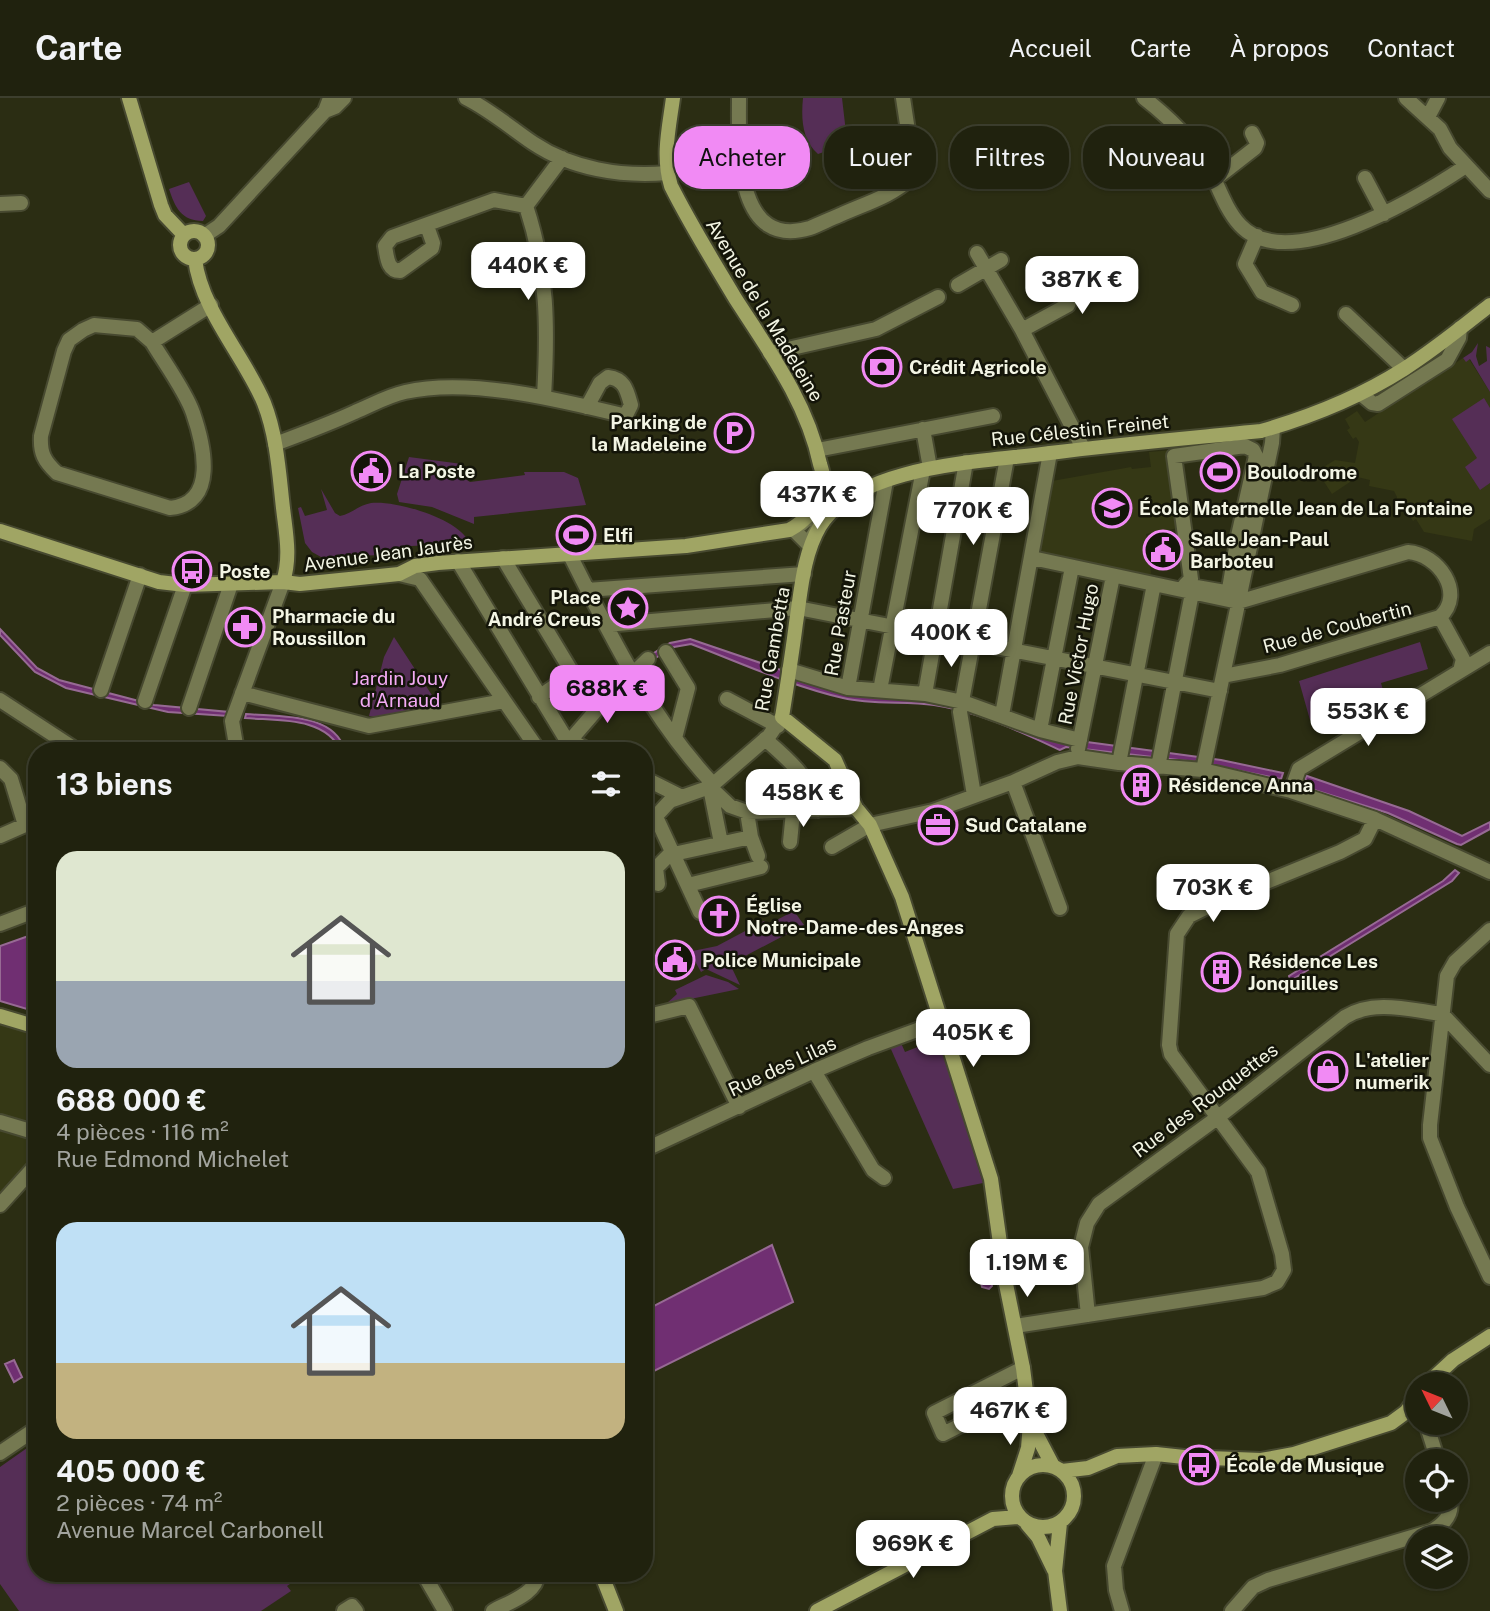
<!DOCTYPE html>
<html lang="fr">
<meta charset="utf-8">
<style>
:root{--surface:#20220e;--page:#282a17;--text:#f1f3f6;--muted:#a2a49e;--line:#3d3f2e;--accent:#f18af4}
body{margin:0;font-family:"Public Sans",sans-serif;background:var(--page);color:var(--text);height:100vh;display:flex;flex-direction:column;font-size:26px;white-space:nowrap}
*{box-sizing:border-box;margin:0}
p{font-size:23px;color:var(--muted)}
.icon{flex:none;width:38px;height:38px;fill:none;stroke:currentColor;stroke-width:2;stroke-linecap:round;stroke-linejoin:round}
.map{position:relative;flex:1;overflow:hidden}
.details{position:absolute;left:28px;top:644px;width:625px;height:840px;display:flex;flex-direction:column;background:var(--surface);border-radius:28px;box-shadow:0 2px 5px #0004,0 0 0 2px var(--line)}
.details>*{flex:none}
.guide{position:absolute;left:674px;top:28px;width:665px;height:63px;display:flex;gap:14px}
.needle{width:46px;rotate:313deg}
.tools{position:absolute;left:1405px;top:1274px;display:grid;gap:14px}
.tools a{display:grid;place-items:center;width:63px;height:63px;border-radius:50%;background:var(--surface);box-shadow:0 2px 5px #0004,0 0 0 2px var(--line);font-size:35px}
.price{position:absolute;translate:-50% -60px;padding:0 16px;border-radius:14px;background:#fff;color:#222;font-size:23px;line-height:46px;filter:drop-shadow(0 2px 4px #0008)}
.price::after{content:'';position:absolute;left:50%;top:42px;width:21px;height:16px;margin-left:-10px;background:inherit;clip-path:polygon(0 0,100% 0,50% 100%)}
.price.selected{background:var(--accent);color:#111}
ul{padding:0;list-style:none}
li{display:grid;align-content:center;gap:14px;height:371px;padding:0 28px}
li span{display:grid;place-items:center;height:217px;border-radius:21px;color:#555}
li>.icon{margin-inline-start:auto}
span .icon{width:126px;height:126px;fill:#fffc;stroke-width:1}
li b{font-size:30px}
h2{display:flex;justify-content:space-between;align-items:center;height:84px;padding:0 28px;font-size:30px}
.chip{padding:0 24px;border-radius:28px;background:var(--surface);box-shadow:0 2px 5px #0004,0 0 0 2px var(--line);font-size:24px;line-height:63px}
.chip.selected{background:var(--accent);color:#111}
header{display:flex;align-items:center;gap:42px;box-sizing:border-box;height:98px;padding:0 35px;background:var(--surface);border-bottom:2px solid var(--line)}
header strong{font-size:33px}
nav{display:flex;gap:38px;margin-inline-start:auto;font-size:24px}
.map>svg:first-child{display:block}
</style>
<header>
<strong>Carte</strong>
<nav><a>Accueil</a><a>Carte</a><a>À propos</a><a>Contact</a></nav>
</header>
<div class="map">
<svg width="1490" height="1513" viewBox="0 0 1490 1513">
<rect width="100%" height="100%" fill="#2b2d13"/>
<path fill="#353815" d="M 1463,260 L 1466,263 L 1469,261 L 1490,294 L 1490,421 L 1474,431 L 1472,443 L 1424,434 L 1416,421 L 1413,423 L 1409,417 L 1404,416 L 1405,411 L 1401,405 L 1396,404 L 1397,399 L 1394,393 L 1369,388 L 1370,382 L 1353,378 L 1350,384 L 1332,396 L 1317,373 L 1335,362 L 1355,365 L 1359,344 L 1356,339 L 1353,341 L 1347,332 L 1350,330 L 1345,321 L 1357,313 L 1365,324 Z
M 1173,352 L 1179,430 L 1146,436 L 1151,475 L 1149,479 L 1044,457 L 1039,452 L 1052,383 L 1131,369 L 1132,371 L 1151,369 L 1149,354 Z
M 0,920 L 37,932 L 37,1064 L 0,1100 Z"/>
<path fill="#552e56" d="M 803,0 L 842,0 L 847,43 L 844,47 L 818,56 C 802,42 801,20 803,0 Z
M 189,84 L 206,118 L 203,123 C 181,123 175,109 169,91 Z
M 1478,245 L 1476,258 L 1479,268 L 1487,263 L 1486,248 L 1490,250 L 1490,294 L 1470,261 L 1466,264 L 1463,260 L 1472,254 Z
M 1484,300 L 1490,310 L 1490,385 L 1480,392 L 1465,369 L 1477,360 L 1452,321 Z
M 409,359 L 462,366 L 461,378 L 470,384 L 525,377 L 524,374 L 564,374 L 578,380 L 586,407 L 474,419 L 474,426 L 432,409 L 399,404 L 397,396 Z
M 321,391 L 335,415 L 340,418 C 351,416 359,407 371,405 C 395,402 461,421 469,445 L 411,448 L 383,457 L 321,459 L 312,454 L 305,445 L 298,410 L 301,409 L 305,418 L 327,412 Z
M 394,539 L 439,608 L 374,619 L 369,618 L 384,559 Z
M 1420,544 L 1428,571 L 1381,585 L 1385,599 L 1310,622 L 1299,583 Z
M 794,813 L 804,827 L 730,866 L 740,887 L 706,871 L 701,874 L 695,863 L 689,866 L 683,855 L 717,848 L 764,823 L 767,827 Z
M 706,877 L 728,884 L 739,891 L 666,906 L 677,896 L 675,892 Z
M 936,933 L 983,1085 L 953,1091 L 890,949 L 901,945 L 905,954 L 925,946 L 922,937 Z
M 37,1343 L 37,1475 L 306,1475 L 287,1488 L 291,1493 L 261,1513 L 19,1513 L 0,1486 L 0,1369 Z"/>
<path fill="#702f72" stroke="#976a94" stroke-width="2" d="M 0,531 L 37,570 L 59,582 L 154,607 L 229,614 L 228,618 L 168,614 L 66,590 L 35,574 L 0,537 Z
M 690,541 L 840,592 L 935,600 L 1067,644 L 1087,644 L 1221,662 L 1283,675 L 1281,681 L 1196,664 L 1066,649 L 1060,652 C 1021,634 977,613 934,607 C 904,603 872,607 843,600 C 791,588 741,565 691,546 L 674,549 L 652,562 L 649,558 L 670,545 Z
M 246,616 C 277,619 335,614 345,653 L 341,653 C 325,618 277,623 245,620 Z
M 1307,678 L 1409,713 L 1462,738 L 1490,724 L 1490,731 L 1461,747 L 1457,746 L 1388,715 L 1311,691 L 1305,680 Z
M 1455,772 L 1459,775 L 1452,783 L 1290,883 L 1289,878 L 1443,783 Z
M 37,835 L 37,914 L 0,903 L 0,848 Z
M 772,1147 L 793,1204 L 644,1278 L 644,1213 Z
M 984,1169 L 989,1171 L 992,1188 L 989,1191 L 982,1189 L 978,1172 Z
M 14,1262 L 22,1279 L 14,1284 L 5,1266 Z"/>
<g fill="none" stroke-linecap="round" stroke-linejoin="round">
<defs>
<path id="street" d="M 466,0 C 490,12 511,30 533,45 C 572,71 621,79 667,75
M 739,0 C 739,45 733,153 810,130 C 820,126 830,121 840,117 C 864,106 892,98 911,80 L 912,59 L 903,0
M 1144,0 C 1171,21 1196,45 1212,76 C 1220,93 1227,113 1240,127 C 1288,179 1421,98 1466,68
M 1406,0 L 1440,31 L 1450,50 L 1490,93
M 325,13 L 335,9 L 344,0
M 1428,19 L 1438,0
M 1365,80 L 1384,116
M 1214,82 L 1255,50 L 1257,45 L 1252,35
M 0,106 L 21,105
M 526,108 C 548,175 548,229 544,299
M 526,108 L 562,60
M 427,128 L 433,145 L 432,150 L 400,173 C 387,173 387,158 385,148 L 392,139 L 494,102 L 526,108
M 204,138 L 219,128 L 325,13 L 330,0
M 1257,138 L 1245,166 L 1262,194 L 1292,207
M 977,155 L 1022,232 L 1083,350
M 958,187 L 1001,162
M 1346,216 L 1404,271
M 1022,232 L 1068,207 L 1071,198 L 1056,172
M 152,244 C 164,264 186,294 193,315 C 204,347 218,406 170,410 L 57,375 C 44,363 40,355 41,338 L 64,253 L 69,242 L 83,232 L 94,227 L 137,231 L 152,244 L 211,207
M 770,255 L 876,231 L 938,199
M 1361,296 L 1372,305 L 1378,306 L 1447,262 L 1459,240 L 1460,230
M 923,331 L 930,370
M 275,346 C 302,336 329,326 355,314 C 372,307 387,298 405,294 C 469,279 559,302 622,317 L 627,315 L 631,307 C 627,293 625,281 608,279 L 600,285 L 587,309
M 1245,348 L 1253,352 L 1256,358 L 1238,438 L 1229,491 L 1225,494 L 1185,487 L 1191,481 L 1174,358 Z
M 817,352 L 993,318
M 826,392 L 840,402 L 824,419 L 808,446 L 794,432 L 810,419 Z
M 569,455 C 610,537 650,619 713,686
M 503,460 L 570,571 L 569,578 L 539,599
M 1032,460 L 1238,504 L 1408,454 C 1438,456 1466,495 1440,519 L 1280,567 L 1223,578
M 458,463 L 569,646
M 399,476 L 420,481 L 539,653
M 587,492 L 804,476
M 1440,519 L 1463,561 L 1460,573
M 606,527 L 798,510 L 1220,593
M 666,554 L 688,590 L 675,640
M 789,572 L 848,590 L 925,596 L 963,604 L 1040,632 L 1080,642
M 848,590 L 886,383
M 101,592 L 140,477
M 880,592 L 923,372
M 242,595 L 369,628 L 504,603
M 925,596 L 966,364
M 727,601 L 778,628
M 0,602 L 78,653
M 145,603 L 185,487
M 189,610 L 231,486
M 1002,617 L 1050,355
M 1040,632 L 1072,469
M 765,641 C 789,662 811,680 818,712
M 569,642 L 590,653
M 1078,651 L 1113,478
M 237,653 L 232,623 L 283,484
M 561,653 L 599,609 L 648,561
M 1119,665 L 1154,486
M 1158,669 L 1192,495
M 0,670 L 11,681 L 25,727
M 1203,672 L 1272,345 L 1273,330
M 644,680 L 680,698
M 1013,684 L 1060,810
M 710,689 L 730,708 L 747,714 L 856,710
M 710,690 L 721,745
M 1291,693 L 1299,671 L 1490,555
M 974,697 L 960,614 L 1007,360
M 747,714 L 751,739 L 758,758
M 656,719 L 700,814
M 644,731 L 670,703 L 710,689 L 769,638 L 782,619
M 0,738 L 25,727 L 37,726
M 790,744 L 793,714
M 832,749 L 870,727 L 933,713 L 1013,684 L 1057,664 L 1078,659 L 1119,665 L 1203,672 L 1291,693 L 1375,721 L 1490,774
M 658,786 L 656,770 L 669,757 L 751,739
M 688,787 L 761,769
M 0,826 L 37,812
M 1490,832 L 1455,864 L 1447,878 L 1430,1027 L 1430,1040 L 1457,1109 L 1490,1179
M 644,919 L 689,908 L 739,1009
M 814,973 L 873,1072 L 884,1080
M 0,1024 L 37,1035
M 644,1052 L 814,973 L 868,950 L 939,924
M 0,1107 L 37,1066
M 1088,1217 L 1081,1149 L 1087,1125 L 1099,1106 L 1217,1020 L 1345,919 C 1374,901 1410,912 1442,916 L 1490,967
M 1015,1228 L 1263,1190 L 1277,1184 L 1284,1172 L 1282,1156 L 1258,1074 L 1171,956 L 1169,947 L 1177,836 L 1189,818 L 1215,805 L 1340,754 L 1365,741 L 1375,721
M 1023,1270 L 934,1315 L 943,1336 L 1026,1294
M 1426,1325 L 1438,1363
M 0,1355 L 37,1330
M 423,1475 L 445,1513
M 344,1513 L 352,1508 L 356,1513
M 493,1513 C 509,1504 537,1496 538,1475
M 1122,1513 L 1116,1492 L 1114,1468 L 1156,1356
M 1232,1513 L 1253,1489 L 1268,1482 L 1432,1433 C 1444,1426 1453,1417 1450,1402"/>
<path id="secondary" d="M 129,0 L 161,107 L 165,117 L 184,137
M180 147a14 14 0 1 1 28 0a14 14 0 1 1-28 0Z
M 195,161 C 201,212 245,259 264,305 C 277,338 279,375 283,410 C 286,436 291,459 283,484
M 0,433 L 159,484 L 185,487 L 283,484 L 300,486 L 399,476 L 415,468 L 438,465 L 686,448 L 789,432 C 804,424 822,406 824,387 C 825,381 822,373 820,366 C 807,304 769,253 735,200 C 713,163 690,126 671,88 C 662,58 669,30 673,0
M 0,918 L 37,929
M 1427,1286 L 1453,1262 L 1490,1238
M 1031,1326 L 1053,1368
M1012 1398a31 31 0 1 1 62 0a31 31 0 1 1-62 0Z
M 1062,1373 L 1088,1370 L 1117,1358 L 1156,1356 L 1184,1359 L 1261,1362 L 1294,1356 L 1391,1325 L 1406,1314 L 1418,1297
M 1019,1378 L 1028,1350 L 1030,1325 L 1023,1270 L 1005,1181 L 991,1081 L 902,799 L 870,727 L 856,710 L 835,662 L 782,619 C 787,588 792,557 796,525 C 801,493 803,457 820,428 C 859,366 984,364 1050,355 C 1120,346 1191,340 1261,333 C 1310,319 1360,299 1404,271 C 1434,252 1462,229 1490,207
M 1027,1426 L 1038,1439 L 1054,1472
M 601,1475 L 616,1513
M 817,1513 L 993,1421 L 1019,1419
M 1060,1513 L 1055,1473 L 1060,1425"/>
</defs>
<use href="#street" stroke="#474930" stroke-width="18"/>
<use href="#secondary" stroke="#474930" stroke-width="18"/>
<use href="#street" stroke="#757951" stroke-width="14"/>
<use href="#secondary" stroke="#a0a564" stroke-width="14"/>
</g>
<defs>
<symbol id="bank-ring" viewBox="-11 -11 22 22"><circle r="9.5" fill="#141509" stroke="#f18af4" stroke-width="1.5"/><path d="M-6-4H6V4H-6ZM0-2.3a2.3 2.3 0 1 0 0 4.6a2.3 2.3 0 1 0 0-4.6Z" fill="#f18af4"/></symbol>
<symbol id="parking-ring" viewBox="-11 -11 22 22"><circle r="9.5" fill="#141509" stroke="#f18af4" stroke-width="1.5"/><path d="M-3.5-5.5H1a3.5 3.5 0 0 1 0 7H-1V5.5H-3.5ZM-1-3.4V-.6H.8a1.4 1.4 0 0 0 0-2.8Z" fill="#f18af4"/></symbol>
<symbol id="civic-ring" viewBox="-11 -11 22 22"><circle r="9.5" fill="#141509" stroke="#f18af4" stroke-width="1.5"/><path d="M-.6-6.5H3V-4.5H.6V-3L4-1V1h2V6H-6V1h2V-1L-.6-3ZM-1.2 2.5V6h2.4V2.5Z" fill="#f18af4"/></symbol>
<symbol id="stadium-ring" viewBox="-11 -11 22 22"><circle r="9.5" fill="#141509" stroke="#f18af4" stroke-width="1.5"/><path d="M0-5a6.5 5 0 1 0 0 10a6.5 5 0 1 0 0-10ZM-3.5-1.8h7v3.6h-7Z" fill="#f18af4"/></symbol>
<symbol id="school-ring" viewBox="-11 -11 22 22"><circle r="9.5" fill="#141509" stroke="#f18af4" stroke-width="1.5"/><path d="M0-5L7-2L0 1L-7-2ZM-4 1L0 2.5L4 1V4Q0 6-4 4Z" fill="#f18af4"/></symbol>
<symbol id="bus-ring" viewBox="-11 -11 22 22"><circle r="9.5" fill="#141509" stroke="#f18af4" stroke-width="1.5"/><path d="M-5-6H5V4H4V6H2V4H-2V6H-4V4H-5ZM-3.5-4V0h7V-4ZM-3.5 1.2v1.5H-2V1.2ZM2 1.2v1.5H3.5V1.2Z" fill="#f18af4"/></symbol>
<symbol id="sight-ring" viewBox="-11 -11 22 22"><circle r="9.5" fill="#141509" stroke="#f18af4" stroke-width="1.5"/><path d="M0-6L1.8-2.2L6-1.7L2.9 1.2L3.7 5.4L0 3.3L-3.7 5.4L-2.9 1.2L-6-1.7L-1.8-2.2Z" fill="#f18af4"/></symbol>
<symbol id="pharmacy-ring" viewBox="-11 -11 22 22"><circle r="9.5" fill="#141509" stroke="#f18af4" stroke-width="1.5"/><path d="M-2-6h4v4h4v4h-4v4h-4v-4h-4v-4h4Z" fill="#f18af4"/></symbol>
<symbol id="building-ring" viewBox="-11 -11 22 22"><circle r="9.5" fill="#141509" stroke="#f18af4" stroke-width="1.5"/><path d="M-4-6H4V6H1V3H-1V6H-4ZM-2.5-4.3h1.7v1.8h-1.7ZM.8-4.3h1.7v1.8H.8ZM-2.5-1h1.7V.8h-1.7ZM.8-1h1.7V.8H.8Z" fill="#f18af4"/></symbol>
<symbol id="office-ring" viewBox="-11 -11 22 22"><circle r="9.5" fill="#141509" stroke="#f18af4" stroke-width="1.5"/><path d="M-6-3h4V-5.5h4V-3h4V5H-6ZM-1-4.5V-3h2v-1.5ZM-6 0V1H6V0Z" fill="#f18af4"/></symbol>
<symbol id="church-ring" viewBox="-11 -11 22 22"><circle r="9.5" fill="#141509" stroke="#f18af4" stroke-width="1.5"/><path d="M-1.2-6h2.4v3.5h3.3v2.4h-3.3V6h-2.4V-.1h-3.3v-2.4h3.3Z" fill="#f18af4"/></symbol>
<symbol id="shop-ring" viewBox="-11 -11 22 22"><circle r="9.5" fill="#141509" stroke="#f18af4" stroke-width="1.5"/><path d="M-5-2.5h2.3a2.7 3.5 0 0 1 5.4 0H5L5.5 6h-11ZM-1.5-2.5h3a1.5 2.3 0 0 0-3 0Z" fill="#f18af4"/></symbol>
</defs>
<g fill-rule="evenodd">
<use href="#bank-ring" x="860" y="247" width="44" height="44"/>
<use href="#parking-ring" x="712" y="313" width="44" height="44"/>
<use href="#civic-ring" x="349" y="351" width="44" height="44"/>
<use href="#stadium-ring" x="1198" y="352" width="44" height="44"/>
<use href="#school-ring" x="1090" y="388" width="44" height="44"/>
<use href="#stadium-ring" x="554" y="415" width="44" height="44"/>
<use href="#civic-ring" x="1141" y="430" width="44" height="44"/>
<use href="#bus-ring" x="170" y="451" width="44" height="44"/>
<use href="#sight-ring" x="606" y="488" width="44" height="44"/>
<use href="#pharmacy-ring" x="223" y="507" width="44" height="44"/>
<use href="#building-ring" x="1119" y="665" width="44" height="44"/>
<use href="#office-ring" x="916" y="705" width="44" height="44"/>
<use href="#church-ring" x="697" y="796" width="44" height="44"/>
<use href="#civic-ring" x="653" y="840" width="44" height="44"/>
<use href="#building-ring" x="1199" y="852" width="44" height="44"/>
<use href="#shop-ring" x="1306" y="951" width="44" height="44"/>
<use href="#bus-ring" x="1177" y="1345" width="44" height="44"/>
</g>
<g text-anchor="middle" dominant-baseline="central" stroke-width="5" stroke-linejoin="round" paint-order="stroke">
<g font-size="19" fill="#f3f5e4" stroke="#141509">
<text transform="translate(765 212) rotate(59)">Avenue de la Madeleine</text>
<text transform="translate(1080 332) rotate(-6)">Rue Célestin Freinet</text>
<text transform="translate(388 455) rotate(-8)">Avenue Jean Jaurès</text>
<text transform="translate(840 525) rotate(-80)">Rue Pasteur</text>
<text transform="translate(1337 529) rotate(-15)">Rue de Coubertin</text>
<text transform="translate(772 551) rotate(-80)">Rue Gambetta</text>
<text transform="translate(1078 556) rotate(-79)">Rue Victor Hugo</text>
<text transform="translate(782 968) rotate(-25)">Rue des Lilas</text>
<text transform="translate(1205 1002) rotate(-37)">Rue des Rouquettes</text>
</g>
<g font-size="19" font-weight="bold" fill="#f3f5e4" stroke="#141509" text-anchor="start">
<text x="909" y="269">Crédit Agricole</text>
<text x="707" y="324" text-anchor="end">Parking de<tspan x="707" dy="22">la Madeleine</tspan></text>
<text x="398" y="373">La Poste</text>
<text x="1247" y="374">Boulodrome</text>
<text x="1139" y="410">École Maternelle Jean de La Fontaine</text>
<text x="603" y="437">Elfi</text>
<text x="1190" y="441">Salle Jean-Paul<tspan x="1190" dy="22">Barboteu</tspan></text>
<text x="219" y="473">Poste</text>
<text x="601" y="499" text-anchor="end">Place<tspan x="601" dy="22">André Creus</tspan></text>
<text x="272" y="518">Pharmacie du<tspan x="272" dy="22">Roussillon</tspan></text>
<text x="1168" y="687">Résidence Anna</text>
<text x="965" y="727">Sud Catalane</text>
<text x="746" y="807">Église<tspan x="746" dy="22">Notre-Dame-des-Anges</tspan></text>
<text x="702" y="862">Police Municipale</text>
<text x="1248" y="863">Résidence Les<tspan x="1248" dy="22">Jonquilles</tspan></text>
<text x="1355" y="962">L'atelier<tspan x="1355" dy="22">numerik</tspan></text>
<text x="1226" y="1367">École de Musique</text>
</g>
<g font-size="19" fill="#f4abf5" stroke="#141509">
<text x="400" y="580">Jardin Jouy<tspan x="400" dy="22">d'Arnaud</tspan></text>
</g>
</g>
</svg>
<div class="tools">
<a><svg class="needle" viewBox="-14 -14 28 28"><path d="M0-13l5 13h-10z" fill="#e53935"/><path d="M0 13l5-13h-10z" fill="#a2a49e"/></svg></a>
<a><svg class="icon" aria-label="locate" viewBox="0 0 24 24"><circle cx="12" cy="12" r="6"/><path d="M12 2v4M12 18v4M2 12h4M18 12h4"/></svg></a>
<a><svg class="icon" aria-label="layers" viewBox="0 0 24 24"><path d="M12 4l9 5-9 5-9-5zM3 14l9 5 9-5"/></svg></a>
</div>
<b class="price" style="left:528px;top:204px">440K €</b>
<b class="price" style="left:1082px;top:218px">387K €</b>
<b class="price" style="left:817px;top:433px">437K €</b>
<b class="price" style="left:973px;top:449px">770K €</b>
<b class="price" style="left:951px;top:571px">400K €</b>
<b class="price selected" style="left:607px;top:627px">688K €</b>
<b class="price" style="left:1368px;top:650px">553K €</b>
<b class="price" style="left:803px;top:731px">458K €</b>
<b class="price" style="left:1213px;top:826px">703K €</b>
<b class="price" style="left:973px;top:971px">405K €</b>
<b class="price" style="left:1027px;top:1201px">1.19M €</b>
<b class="price" style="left:1010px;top:1349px">467K €</b>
<b class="price" style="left:913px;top:1482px">969K €</b>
<div class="guide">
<a class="chip selected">Acheter</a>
<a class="chip">Louer</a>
<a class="chip">Filtres</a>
<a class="chip">Nouveau</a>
</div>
<section class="details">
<h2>13 biens<svg class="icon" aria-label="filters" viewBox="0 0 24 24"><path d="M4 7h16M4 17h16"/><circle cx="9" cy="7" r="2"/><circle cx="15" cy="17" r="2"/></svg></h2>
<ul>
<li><span style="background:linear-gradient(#dfe7d0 60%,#9aa5b1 0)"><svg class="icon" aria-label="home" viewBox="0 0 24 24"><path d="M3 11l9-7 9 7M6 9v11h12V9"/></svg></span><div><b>688 000 €</b><p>4 pièces · 116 m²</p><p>Rue Edmond Michelet</p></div></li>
<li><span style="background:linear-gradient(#bfe0f5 65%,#c2b280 0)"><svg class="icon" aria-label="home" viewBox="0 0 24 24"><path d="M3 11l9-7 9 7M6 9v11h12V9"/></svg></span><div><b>405 000 €</b><p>2 pièces · 74 m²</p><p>Avenue Marcel Carbonell</p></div></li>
</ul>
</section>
</div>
